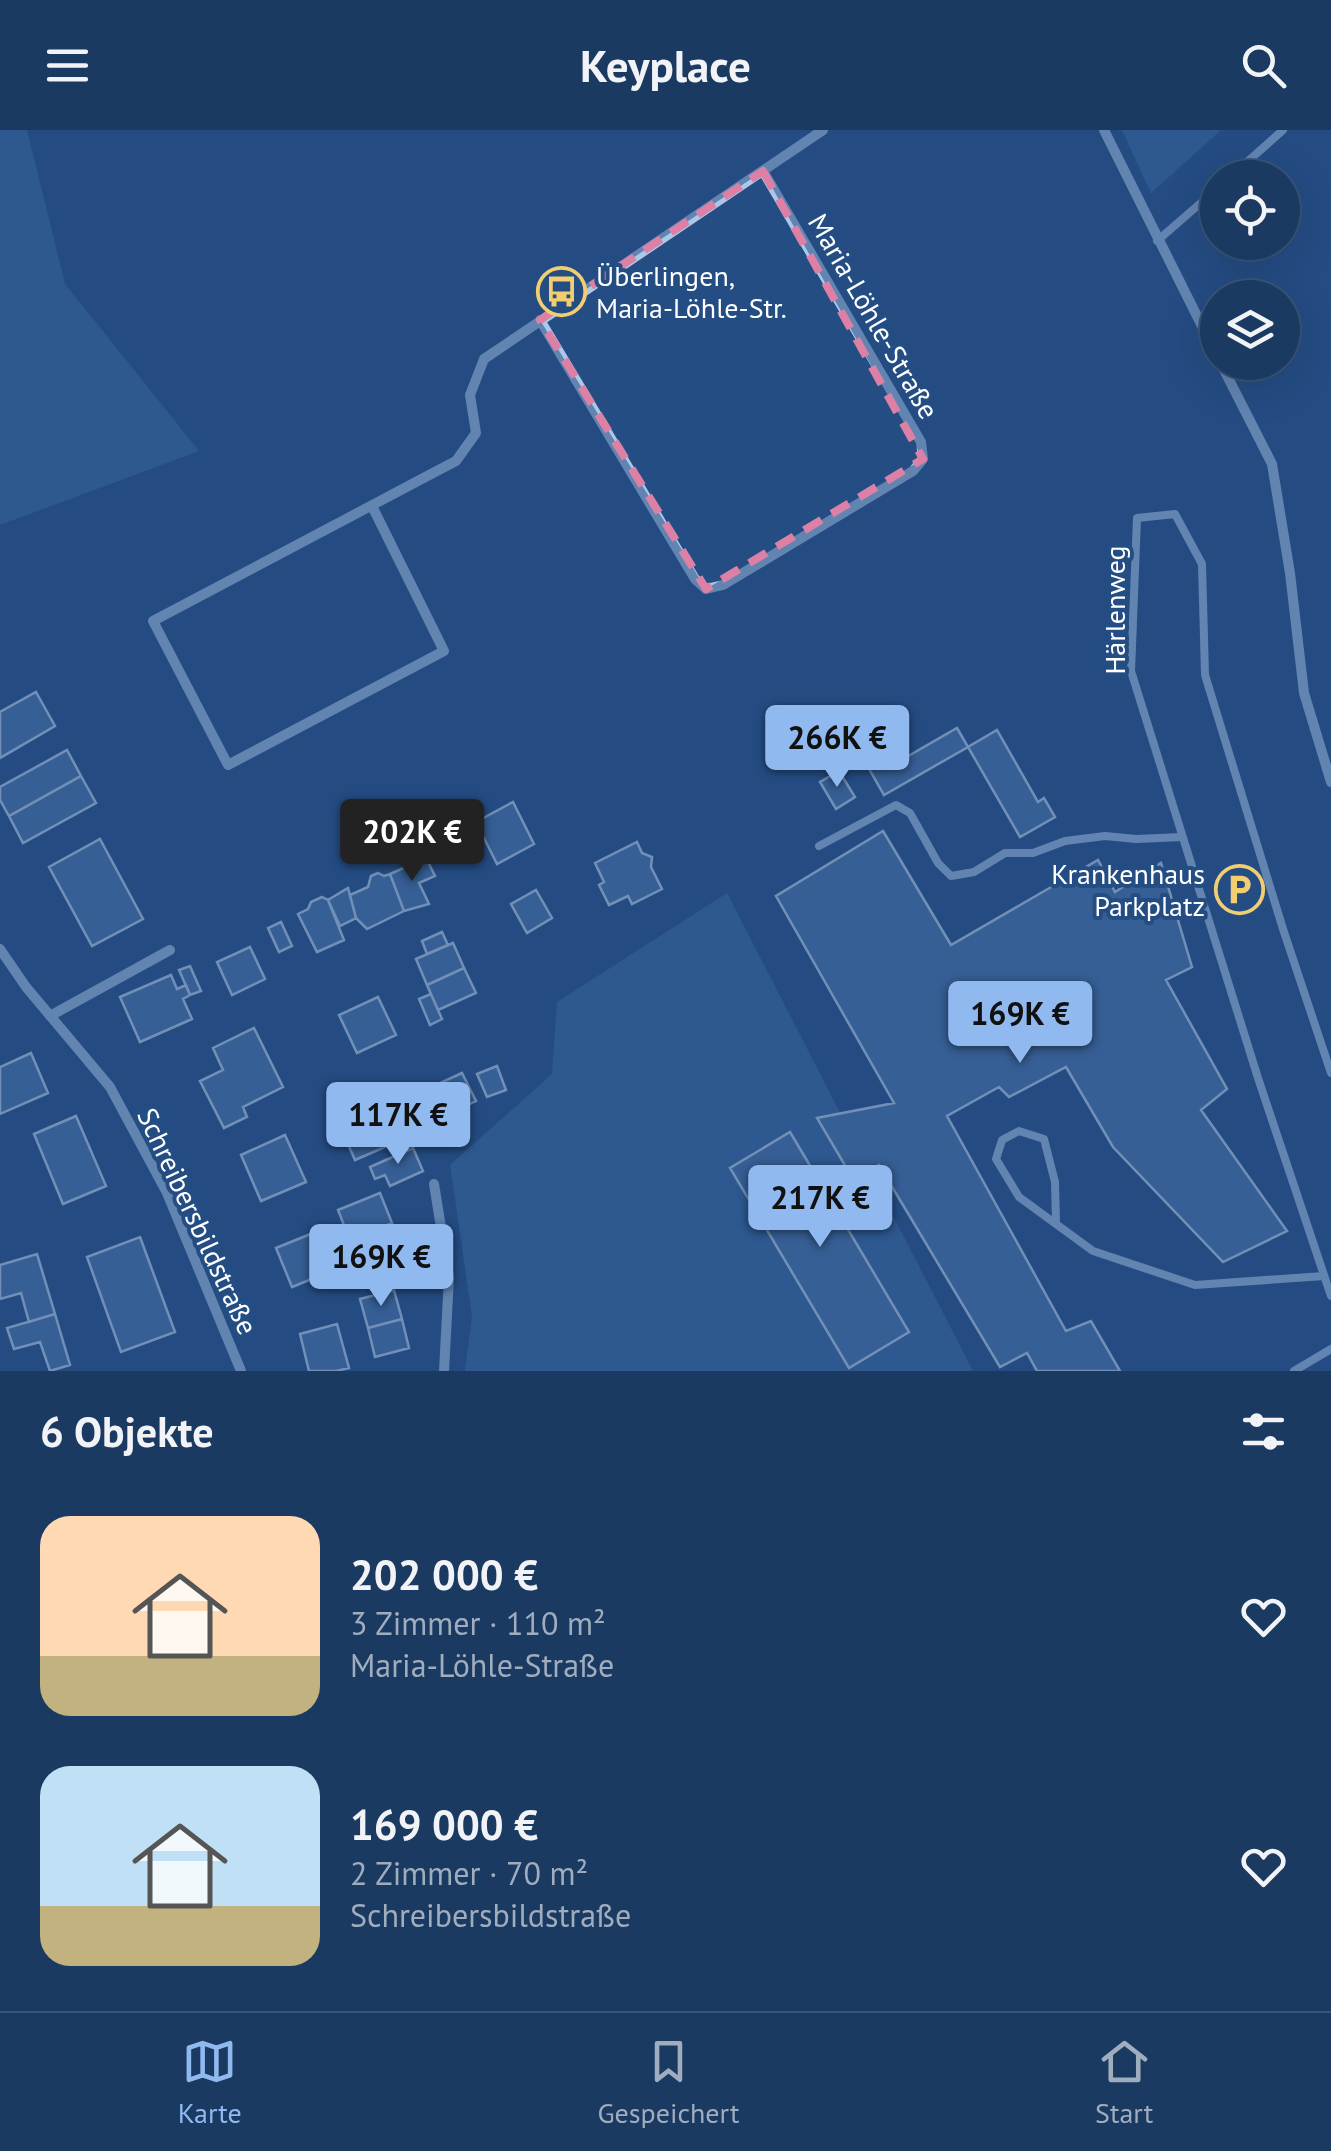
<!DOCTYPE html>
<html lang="de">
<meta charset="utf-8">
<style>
:root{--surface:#1b3a62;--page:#28456b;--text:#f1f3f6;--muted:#a0adbe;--line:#395477;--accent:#90b9f0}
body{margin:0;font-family:"PT Sans",sans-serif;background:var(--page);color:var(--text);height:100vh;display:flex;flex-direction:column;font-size:38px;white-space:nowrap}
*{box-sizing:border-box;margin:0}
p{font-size:32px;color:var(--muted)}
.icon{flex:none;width:55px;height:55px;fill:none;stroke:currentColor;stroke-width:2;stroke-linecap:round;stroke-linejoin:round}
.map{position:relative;height:1241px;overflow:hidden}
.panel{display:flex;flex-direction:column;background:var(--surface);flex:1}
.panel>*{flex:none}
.buttons{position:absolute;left:1200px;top:30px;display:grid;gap:20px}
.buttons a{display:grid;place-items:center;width:100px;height:100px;border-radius:50%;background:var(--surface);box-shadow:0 10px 40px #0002,0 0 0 2px var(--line);font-size:50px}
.price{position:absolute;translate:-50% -85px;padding:0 22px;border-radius:10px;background:var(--accent);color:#111;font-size:32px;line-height:65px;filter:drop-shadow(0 2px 5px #0008)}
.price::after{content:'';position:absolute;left:50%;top:60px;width:30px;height:22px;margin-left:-15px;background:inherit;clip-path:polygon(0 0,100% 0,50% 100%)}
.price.active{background:#222;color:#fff}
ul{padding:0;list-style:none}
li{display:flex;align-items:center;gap:30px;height:250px;padding:0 40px}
li span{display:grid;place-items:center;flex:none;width:280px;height:200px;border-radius:30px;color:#555}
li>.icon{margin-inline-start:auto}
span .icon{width:120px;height:120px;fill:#fffc;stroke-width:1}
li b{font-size:42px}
h2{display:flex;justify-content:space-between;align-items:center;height:120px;padding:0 40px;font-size:42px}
header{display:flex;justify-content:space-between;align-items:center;height:130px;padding:0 40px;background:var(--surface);font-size:45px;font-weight:800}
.tab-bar{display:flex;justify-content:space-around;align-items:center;height:140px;border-top:2px solid var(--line);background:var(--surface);font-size:28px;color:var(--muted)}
.tab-bar a{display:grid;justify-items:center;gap:5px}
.tab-bar .active{color:var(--accent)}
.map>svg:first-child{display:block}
</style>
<header><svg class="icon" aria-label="menu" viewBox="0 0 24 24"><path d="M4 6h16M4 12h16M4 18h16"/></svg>Keyplace<svg class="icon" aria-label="search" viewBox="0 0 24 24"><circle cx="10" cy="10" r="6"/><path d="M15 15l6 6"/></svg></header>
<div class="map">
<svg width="1331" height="1241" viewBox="0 0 1331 1241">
<rect width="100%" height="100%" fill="#244d83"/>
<path fill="#3966a0" d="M 0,0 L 27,0 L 65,154 L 199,321 L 0,395 Z
M 1122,0 L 1221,0 L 1151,63 Z
M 727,763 L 973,1241 L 465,1241 L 472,1186 L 450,1035 L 552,944 L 557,872 Z"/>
<path fill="#4d77ab" stroke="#d1e1f6" stroke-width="2.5" d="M 36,562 L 55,596 L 0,628 L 0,582 Z
M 957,598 L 968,617 L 884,665 L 868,637 L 898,620 L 903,629 Z
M 997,600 L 1038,672 L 1044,668 L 1055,687 L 1020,707 L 968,617 Z
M 67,620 L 81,646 L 9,686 L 0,670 L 0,657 Z
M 839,641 L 855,667 L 836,679 L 820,652 Z
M 81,646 L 96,673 L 23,713 L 9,686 Z
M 513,672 L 534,714 L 497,734 L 476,692 Z
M 883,701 L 951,815 L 1098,730 L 1115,762 L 1161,733 L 1192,837 L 1166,850 L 1227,959 L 1201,980 L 1287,1101 L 1223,1132 L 1113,1017 L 1066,937 L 1009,967 L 999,957 L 947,986 L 1066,1201 L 1091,1191 L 1120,1241 L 1037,1241 L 1027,1223 L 1000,1237 L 879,1035 L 853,1049 L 817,988 L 894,973 L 776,766 Z
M 100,709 L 143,789 L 92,816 L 49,737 Z
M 637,712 L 642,723 L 652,727 L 651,737 L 662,759 L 632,774 L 628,766 L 609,775 L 599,755 L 604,752 L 595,733 Z
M 426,728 L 435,746 L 419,753 L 429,774 L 404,781 L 390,744 Z
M 378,743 L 384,746 L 390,744 L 404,781 L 367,799 L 356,788 L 350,765 L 368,757 L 371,746 Z
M 348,758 L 356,788 L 340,796 L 328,770 Z
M 536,760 L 552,788 L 527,803 L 511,774 Z
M 322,767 L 328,770 L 344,810 L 317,822 L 298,784 L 308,779 L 311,772 Z
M 281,792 L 292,816 L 279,822 L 268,798 Z
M 442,802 L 448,815 L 427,824 L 422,811 Z
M 453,813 L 464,838 L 427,855 L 416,829 Z
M 250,817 L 265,849 L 232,865 L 217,832 Z
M 190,836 L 201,861 L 190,865 L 179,840 Z
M 464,838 L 476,863 L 438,880 L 427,855 Z
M 171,845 L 177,859 L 186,855 L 190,865 L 183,869 L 192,889 L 140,912 L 120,867 Z
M 431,864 L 442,889 L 430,895 L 419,869 Z
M 378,867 L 396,905 L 357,923 L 339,885 Z
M 254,898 L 283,957 L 243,977 L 247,987 L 224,998 L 200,951 L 223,940 L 213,918 Z
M 31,923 L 48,963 L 0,984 L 0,937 Z
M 497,936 L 506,960 L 487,967 L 477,944 Z
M 462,943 L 476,971 L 443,987 L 429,958 Z
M 379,960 L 401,1010 L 355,1030 L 333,980 Z
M 76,986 L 106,1056 L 63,1074 L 34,1004 Z
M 790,1002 L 909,1202 L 849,1238 L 730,1038 Z
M 285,1005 L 306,1052 L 261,1071 L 241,1025 Z
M 413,1018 L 423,1041 L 390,1056 L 385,1045 L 375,1049 L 370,1037 Z
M 380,1063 L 392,1093 L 364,1105 L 367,1112 L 353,1118 L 338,1080 Z
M 313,1103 L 329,1142 L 292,1157 L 276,1118 Z
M 140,1107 L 175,1202 L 121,1222 L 87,1127 Z
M 37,1124 L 55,1184 L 29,1192 L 21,1163 L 0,1169 L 0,1135 Z
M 394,1160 L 402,1189 L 368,1198 L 360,1169 Z
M 55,1184 L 70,1235 L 50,1241 L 40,1212 L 14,1219 L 7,1198 Z
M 402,1189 L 409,1218 L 375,1227 L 368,1198 Z
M 337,1194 L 349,1238 L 336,1241 L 309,1241 L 300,1204 Z"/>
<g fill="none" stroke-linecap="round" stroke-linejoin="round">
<path stroke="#adc7e8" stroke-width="8" d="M 1229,48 L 1283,0
M 1157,111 L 1218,58
M 819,716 L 896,675 L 910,683 L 938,733 L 951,746 L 974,742 L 1005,723 L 1033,723 L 1065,711 L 1105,706 L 1136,709 L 1182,707
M 1331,943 L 1283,799 L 1205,545 L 1202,434 L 1175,384 L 1137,388 L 1131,541 L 1258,948 L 1331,1166
M 1056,1093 L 1055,1052 L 1044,1009 L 1019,1001 L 1002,1010 L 996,1029 L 1019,1067 L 1093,1121 L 1195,1155 L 1324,1146
M 1294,1241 L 1331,1219"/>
<path stroke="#adc7e8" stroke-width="10" d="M 1104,0 L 1218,228
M 540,190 L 695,449 L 706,459 L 723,455 L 913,341 L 923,329 L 921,312 L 763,41
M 1220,232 L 1272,334 L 1290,443 L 1304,563 L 1331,652
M 372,376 L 444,521 L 228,635 L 153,491 L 433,343 L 456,331 L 476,303 L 470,265 L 484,229 L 823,0
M 0,819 L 26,857 L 110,957 L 167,1063 L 241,1241
M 50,886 L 170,820
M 434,1054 L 449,1147 L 444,1241"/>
</g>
<path d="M0 0H1331V1241H0ZM 763,41 L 923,329 L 706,459 L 540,190 Z" fill="#244d83" fill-opacity=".55" fill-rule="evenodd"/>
<path fill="none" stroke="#dd80a5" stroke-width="8" stroke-dasharray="20 12" stroke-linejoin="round" d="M 763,41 L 923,329 L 706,459 L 540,190 Z"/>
<defs>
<symbol id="bus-ring" viewBox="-11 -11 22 22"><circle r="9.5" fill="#244d83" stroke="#f2ce71" stroke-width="1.5"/><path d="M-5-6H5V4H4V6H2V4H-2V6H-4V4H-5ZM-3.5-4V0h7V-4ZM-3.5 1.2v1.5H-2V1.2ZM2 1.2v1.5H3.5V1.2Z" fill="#f2ce71"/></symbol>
<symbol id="parking-ring" viewBox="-11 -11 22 22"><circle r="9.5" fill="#244d83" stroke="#f2ce71" stroke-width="1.5"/><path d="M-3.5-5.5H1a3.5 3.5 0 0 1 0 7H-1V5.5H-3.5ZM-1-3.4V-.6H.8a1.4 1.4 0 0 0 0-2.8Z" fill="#f2ce71"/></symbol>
</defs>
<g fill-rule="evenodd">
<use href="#bus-ring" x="534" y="134" width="55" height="55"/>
<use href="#parking-ring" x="1212" y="732" width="55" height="55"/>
</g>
<g text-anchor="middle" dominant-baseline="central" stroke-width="8" stroke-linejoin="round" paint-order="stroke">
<g font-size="28" fill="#fff" stroke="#244d83" text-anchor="start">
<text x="596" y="145">Überlingen,<tspan x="596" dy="32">Maria-Löhle-Str.</tspan></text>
<text x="1205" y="743" text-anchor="end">Krankenhaus<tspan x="1205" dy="32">Parkplatz</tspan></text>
</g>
<g font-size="28" fill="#fff" stroke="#244d83">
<text transform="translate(874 186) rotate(60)">Maria-Löhle-Straße</text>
<text transform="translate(1114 480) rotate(-90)">Härlenweg</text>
<text transform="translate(198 1091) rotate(65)">Schreibersbildstraße</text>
</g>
</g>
</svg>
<div class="buttons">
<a><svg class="icon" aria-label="locate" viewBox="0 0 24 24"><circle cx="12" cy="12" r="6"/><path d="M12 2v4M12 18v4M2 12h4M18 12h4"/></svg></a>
<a><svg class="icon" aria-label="layers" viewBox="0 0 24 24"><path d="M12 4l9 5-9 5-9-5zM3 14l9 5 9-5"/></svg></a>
</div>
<b class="price" style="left:837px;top:660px">266K €</b>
<b class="price active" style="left:412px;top:754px">202K €</b>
<b class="price" style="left:1020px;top:936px">169K €</b>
<b class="price" style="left:398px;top:1037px">117K €</b>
<b class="price" style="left:820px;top:1120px">217K €</b>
<b class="price" style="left:381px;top:1179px">169K €</b>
</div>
<section class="panel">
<h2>6 Objekte<svg class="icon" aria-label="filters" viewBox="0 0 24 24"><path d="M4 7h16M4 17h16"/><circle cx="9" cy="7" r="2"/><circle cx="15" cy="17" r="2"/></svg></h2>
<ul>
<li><span style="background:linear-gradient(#ffd9b3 70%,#c2b280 0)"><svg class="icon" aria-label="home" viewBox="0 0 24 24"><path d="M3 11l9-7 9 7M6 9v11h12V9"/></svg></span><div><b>202 000 €</b><p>3 Zimmer · 110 m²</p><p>Maria-Löhle-Straße</p></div><svg class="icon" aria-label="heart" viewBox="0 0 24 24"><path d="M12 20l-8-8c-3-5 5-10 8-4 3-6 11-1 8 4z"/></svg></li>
<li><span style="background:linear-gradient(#bfe0f5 70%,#c2b280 0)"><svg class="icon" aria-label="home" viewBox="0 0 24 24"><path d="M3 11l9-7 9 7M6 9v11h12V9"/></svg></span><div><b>169 000 €</b><p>2 Zimmer · 70 m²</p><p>Schreibersbildstraße</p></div><svg class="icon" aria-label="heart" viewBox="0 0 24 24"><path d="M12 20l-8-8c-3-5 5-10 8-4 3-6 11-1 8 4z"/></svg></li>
</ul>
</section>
<nav class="tab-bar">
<a class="active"><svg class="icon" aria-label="map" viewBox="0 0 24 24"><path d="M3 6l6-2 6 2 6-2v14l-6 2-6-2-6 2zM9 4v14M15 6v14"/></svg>Karte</a>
<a><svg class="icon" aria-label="saved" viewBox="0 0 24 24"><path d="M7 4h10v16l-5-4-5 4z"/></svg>Gespeichert</a>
<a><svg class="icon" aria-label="home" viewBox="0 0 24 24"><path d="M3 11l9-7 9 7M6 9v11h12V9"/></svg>Start</a>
</nav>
